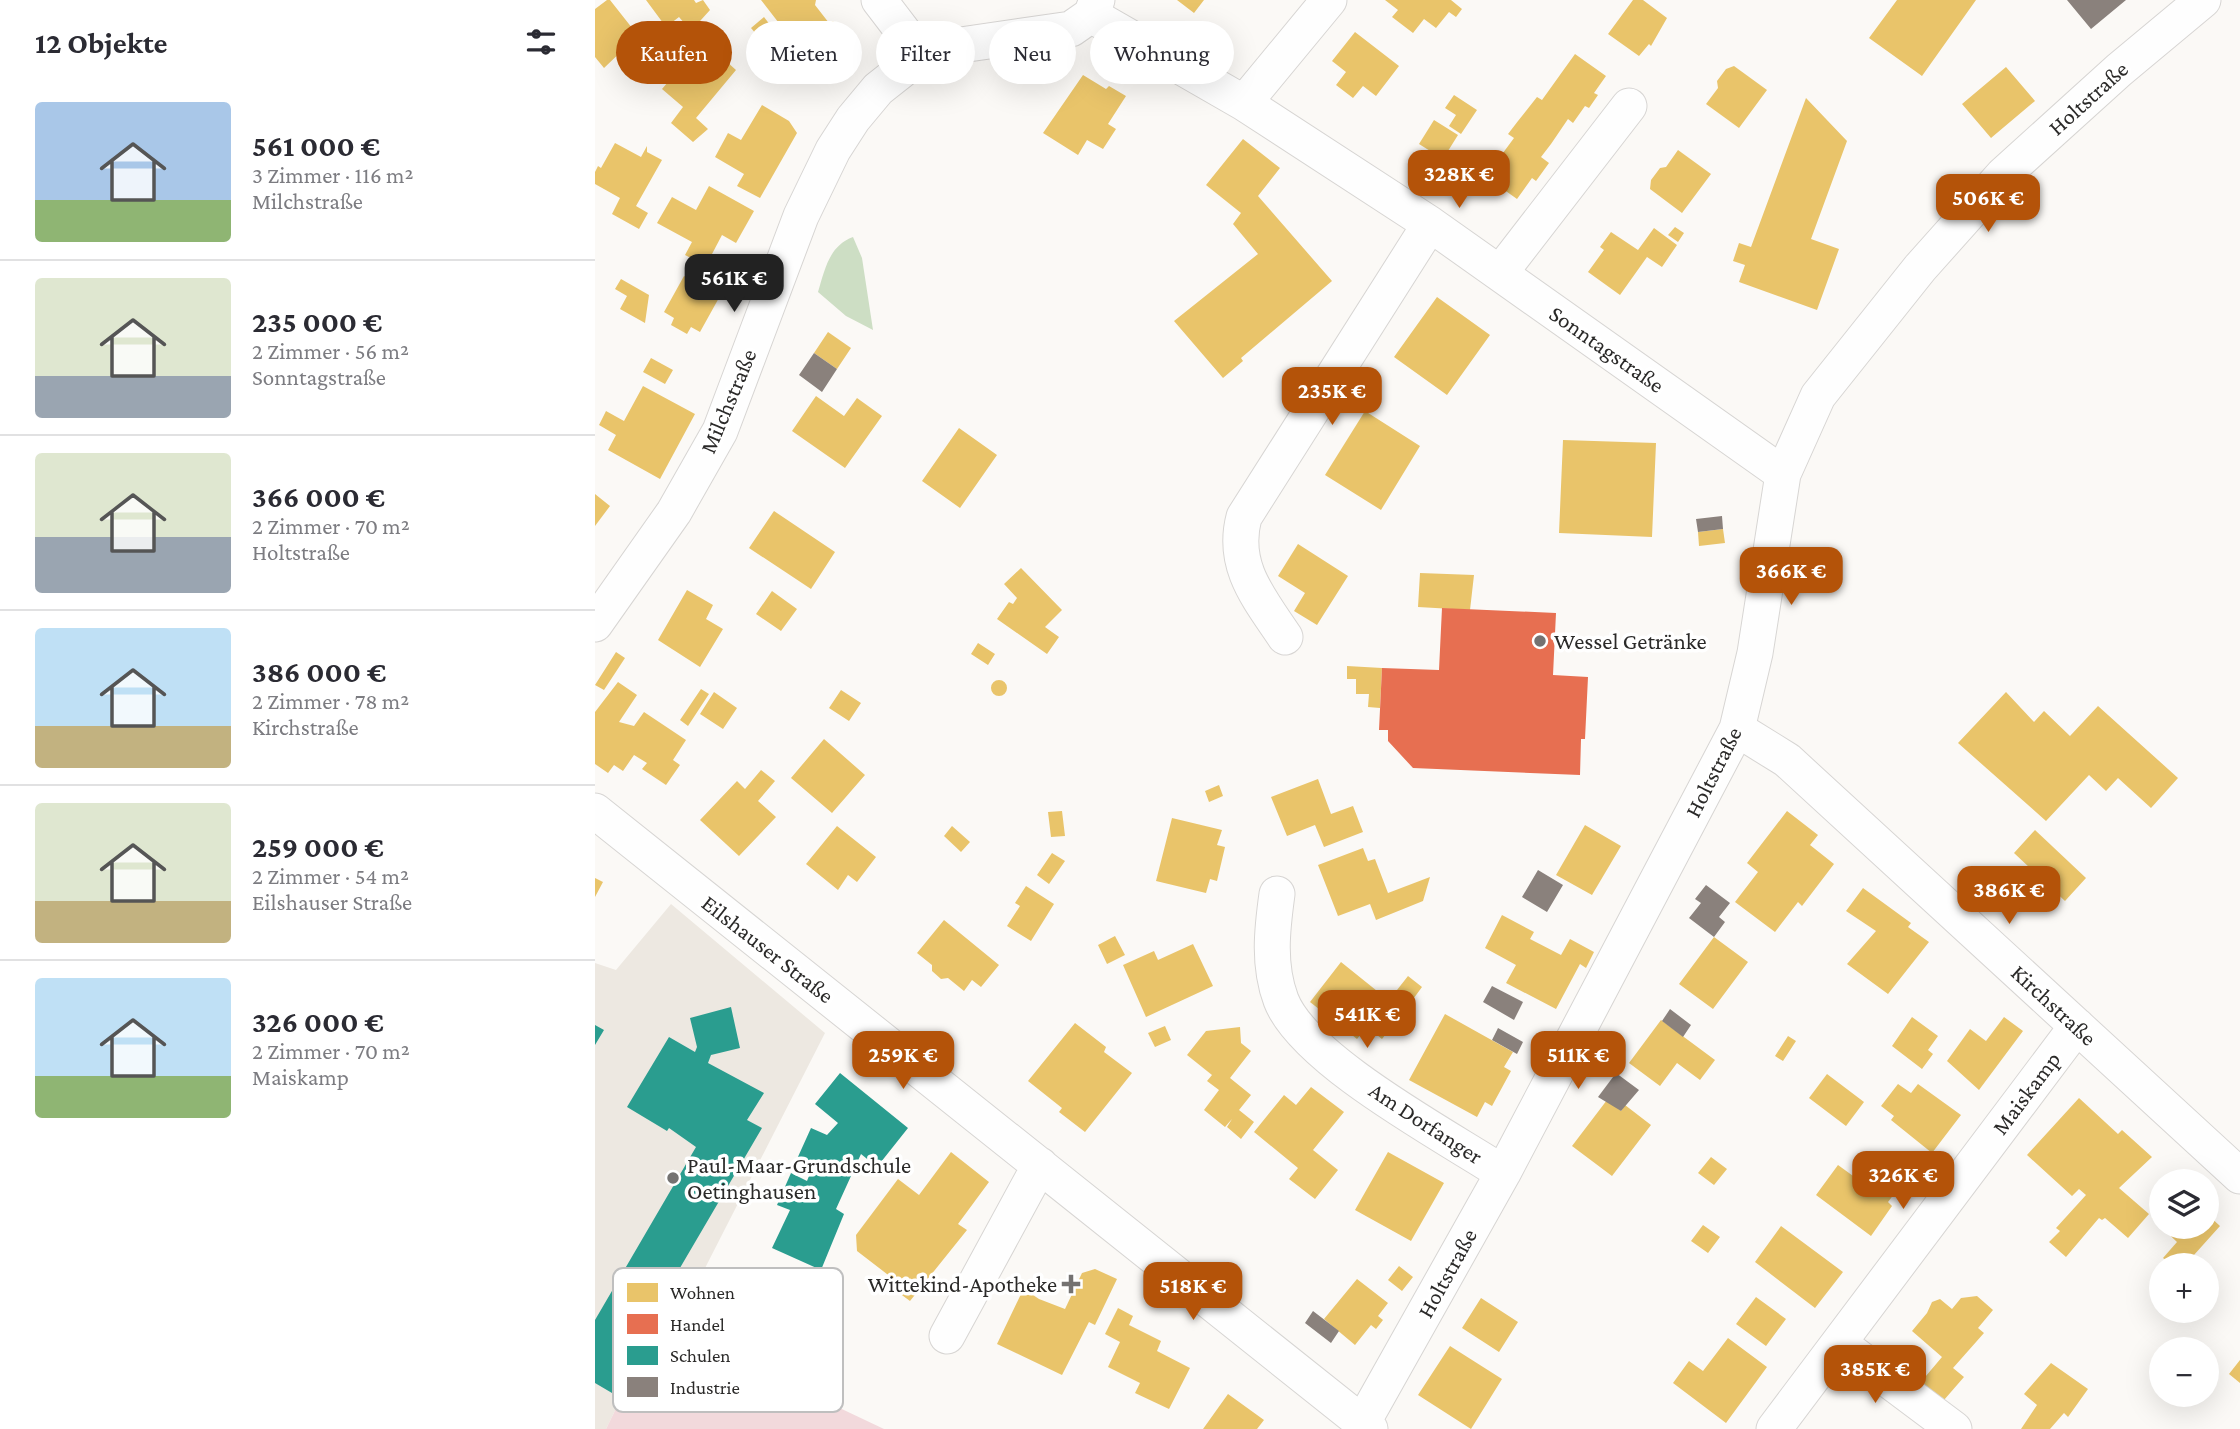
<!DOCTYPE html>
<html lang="de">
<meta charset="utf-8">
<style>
:root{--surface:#fff;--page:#f2f2f3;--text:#2b2b33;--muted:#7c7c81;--line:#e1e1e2;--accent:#b45309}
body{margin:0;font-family:"Crimson Pro",serif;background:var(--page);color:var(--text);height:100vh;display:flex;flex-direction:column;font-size:26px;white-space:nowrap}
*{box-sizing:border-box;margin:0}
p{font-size:23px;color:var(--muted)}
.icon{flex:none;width:38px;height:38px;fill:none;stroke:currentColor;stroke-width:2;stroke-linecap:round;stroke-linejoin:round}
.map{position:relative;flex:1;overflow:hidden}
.side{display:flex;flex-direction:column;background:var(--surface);width:595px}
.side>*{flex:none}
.hud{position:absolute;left:21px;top:21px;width:665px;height:63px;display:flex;gap:14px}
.controls{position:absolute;left:1554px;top:1169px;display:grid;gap:14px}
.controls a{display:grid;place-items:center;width:70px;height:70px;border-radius:50%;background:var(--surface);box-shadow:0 7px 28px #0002;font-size:35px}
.price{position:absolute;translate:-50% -60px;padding:0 16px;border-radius:14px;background:var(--accent);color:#fff;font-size:23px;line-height:46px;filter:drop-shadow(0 2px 4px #0008)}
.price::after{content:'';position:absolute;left:50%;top:42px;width:21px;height:16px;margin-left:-10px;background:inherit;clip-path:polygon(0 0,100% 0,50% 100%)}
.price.selected{background:#222;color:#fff}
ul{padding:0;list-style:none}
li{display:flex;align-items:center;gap:21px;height:175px;padding:0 35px}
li+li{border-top:2px solid var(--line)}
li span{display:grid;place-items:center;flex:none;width:196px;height:140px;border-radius:7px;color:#555}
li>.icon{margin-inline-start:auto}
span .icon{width:84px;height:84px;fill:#fffc;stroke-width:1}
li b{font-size:30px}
h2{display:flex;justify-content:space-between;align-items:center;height:84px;padding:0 35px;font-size:30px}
.chip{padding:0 24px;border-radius:32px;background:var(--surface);box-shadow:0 7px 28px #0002;font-size:24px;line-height:63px}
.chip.selected{background:var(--accent);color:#fff}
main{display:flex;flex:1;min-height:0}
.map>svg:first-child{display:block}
</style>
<main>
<section class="side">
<h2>12 Objekte<svg class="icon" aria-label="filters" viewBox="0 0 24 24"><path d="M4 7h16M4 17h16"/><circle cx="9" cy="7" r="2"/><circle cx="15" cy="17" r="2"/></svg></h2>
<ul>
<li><span style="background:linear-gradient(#a9c7e8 70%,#8fb573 0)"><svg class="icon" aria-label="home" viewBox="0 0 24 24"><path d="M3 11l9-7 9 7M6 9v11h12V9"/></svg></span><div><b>561 000 €</b><p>3 Zimmer · 116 m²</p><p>Milchstraße</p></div></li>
<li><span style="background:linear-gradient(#dfe7d0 70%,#9aa5b1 0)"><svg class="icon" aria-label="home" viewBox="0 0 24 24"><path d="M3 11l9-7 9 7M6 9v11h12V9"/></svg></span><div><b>235 000 €</b><p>2 Zimmer · 56 m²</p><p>Sonntagstraße</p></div></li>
<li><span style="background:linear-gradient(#dfe7d0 60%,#9aa5b1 0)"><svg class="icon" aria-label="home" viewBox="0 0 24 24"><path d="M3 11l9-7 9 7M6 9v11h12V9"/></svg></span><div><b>366 000 €</b><p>2 Zimmer · 70 m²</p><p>Holtstraße</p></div></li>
<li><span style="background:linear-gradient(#bfe0f5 70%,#c2b280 0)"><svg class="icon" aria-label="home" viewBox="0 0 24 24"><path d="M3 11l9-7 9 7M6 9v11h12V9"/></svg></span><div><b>386 000 €</b><p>2 Zimmer · 78 m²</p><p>Kirchstraße</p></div></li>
<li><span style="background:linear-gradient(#dfe7d0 70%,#c2b280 0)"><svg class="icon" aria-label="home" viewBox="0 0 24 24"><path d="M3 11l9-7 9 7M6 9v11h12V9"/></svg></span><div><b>259 000 €</b><p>2 Zimmer · 54 m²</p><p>Eilshauser Straße</p></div></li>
<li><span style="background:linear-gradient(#bfe0f5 70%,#8fb573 0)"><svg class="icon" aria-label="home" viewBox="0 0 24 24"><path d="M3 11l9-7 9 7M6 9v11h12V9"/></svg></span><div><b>326 000 €</b><p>2 Zimmer · 70 m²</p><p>Maiskamp</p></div></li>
</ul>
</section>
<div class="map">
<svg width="1645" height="1429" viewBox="0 0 1645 1429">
<rect width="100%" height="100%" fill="#fbf9f6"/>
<path fill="#ede8e1" d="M 76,904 L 230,1033 L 82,1323 L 78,1329 L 63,1323 L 11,1429 L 0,1429 L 0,963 L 21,970 Z"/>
<path fill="#f2d9dc" d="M 63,1323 L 78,1329 L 289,1429 L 11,1429 Z"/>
<path fill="#cddec4" d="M 258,237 L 267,258 L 278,330 L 251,316 L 223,292 C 230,269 234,246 258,237 Z"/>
<path fill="#e9c46a" d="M 12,0 L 15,0 L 41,33 L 52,25 L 65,42 L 44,63 L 31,47 L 9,68 L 0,57 L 0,9 Z
M 51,0 L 99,0 L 101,3 L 108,0 L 115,10 L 96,31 L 84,17 L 71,27 Z
M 166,0 L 221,0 L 220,5 L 234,23 L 238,21 L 261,50 L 231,74 L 209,46 L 204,49 Z
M 582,0 L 609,0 L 599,13 Z
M 790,0 L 856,0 L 867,9 L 861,17 L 854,12 L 841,28 L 829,19 L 818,33 L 797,17 L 803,10 Z
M 1038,0 L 1048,0 L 1072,18 L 1056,46 L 1054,44 L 1044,56 L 1013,34 Z
M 1302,0 L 1381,0 L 1327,76 L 1274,38 Z
M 169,17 L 185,38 L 173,48 L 156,28 Z
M 760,32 L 804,66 L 781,96 L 768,86 L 758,98 L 741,85 L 751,72 L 737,61 Z
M 122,53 L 141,70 L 101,118 L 113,129 L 98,142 L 76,123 L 88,107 L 67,89 L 96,55 L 110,67 Z
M 980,54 L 1011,76 L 999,93 L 1003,95 L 994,108 L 990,106 L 978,123 L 973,119 L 956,144 L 946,157 L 954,163 L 941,181 L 937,178 L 922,199 L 887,174 L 898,159 L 902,161 L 919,138 L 913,134 L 923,121 L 942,97 L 947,100 Z
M 1139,66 L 1172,90 L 1144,128 L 1111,104 L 1123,88 L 1122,81 L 1131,69 Z
M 1411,67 L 1440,101 L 1396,138 L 1367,104 Z
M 488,75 L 511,89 L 514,86 L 531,96 L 513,124 L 521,129 L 508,149 L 492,140 L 483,155 L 448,133 Z
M 859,95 L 882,110 L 866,134 L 854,126 L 861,115 L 850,108 Z
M 1211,98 L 1252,141 L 1216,239 L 1244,249 L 1222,310 L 1144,282 L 1150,265 L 1138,261 L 1144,243 L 1156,247 Z
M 167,105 L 194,121 L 202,133 L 165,198 L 142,186 L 149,174 L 120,157 L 133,133 L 146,140 Z
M 839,120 L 863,135 L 848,159 L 824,144 Z
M 648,139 L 685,168 L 663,196 L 737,281 L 646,358 L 648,361 L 628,378 L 579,321 L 663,254 L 638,224 L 646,213 L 611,185 Z
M 20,143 L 46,157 L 52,146 L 52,152 L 67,160 L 41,206 L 53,213 L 44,229 L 17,214 L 25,198 L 0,184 L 0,172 L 3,166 L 6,168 Z
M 1083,150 L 1116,174 L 1087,213 L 1055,189 L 1056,180 L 1065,168 L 1071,167 Z
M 114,186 L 159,211 L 141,243 L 127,235 L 117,254 L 126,258 L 119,270 L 90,255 L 97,242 L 62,223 L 77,197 L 101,210 Z
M 1080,227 L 1089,233 L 1083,242 L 1073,235 Z
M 1059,228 L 1082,245 L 1067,267 L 1052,257 L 1025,295 L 993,272 L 1009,250 L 1005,247 L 1016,232 L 1043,250 Z
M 89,276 L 125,296 L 105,332 L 96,327 L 92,334 L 76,325 L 79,318 L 69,312 Z
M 26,279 L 54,295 L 50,323 L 25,309 L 32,296 L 20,289 Z
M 842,297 L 895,335 L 852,395 L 799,357 Z
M 233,332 L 256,348 L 242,369 L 219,353 Z
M 56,358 L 78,370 L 70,384 L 48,372 Z
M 48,386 L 100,414 L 65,479 L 13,450 L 21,435 L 4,425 L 11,411 L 29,421 Z
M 221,396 L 249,416 L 262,398 L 287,416 L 250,468 L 197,431 Z
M 770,411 L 825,446 L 786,510 L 730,475 Z
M 364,428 L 402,455 L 365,508 L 327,481 Z
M 968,440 L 1061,443 L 1057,537 L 964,533 Z
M 0,494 L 15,506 L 0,526 Z
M 179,511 L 240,552 L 216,589 L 154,548 Z
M 1128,529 L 1130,543 L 1104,546 L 1103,532 Z
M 703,544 L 753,576 L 722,625 L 699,611 L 710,593 L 683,576 Z
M 426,568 L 467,610 L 450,627 L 464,637 L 452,654 L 402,619 L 414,602 L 418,604 L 422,598 L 409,584 Z
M 825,573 L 879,575 L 875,610 L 823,607 Z
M 92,590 L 118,605 L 111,619 L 128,629 L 105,667 L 63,640 Z
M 177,591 L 202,609 L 186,631 L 161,614 Z
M 383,643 L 400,654 L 393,665 L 376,654 Z
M 21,652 L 30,658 L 9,690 L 0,685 Z
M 752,666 L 787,668 L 785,708 L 773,707 L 774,694 L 761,694 L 761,679 L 752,679 Z
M396 688a8 8 0 1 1 16 0a8 8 0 1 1-16 0Z
M 23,682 L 42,695 L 24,722 L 39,726 L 49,712 L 91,740 L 78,760 L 85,765 L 71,785 L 47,769 L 52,763 L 39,755 L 28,771 L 19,765 L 13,773 L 0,764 L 0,712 Z
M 106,689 L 114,694 L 93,726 L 85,720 Z
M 246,690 L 266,703 L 254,721 L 234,708 Z
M 119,692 L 142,708 L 128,729 L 105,714 Z
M 1411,692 L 1439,722 L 1449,711 L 1475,736 L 1503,706 L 1583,778 L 1556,808 L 1523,778 L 1511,791 L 1494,775 L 1451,821 L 1363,743 Z
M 229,739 L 270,775 L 237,813 L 196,778 Z
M 166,770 L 180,781 L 163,801 L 181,817 L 144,856 L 105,820 L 142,781 L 150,789 Z
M 723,779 L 736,814 L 758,806 L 768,832 L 729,847 L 720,825 L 692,836 L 676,797 Z
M 624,785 L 628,796 L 614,802 L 610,791 Z
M 467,811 L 470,836 L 456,837 L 453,812 Z
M 1192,811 L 1223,835 L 1215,845 L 1239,864 L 1207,906 L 1203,902 L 1180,932 L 1140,902 L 1163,872 L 1152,863 Z
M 577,818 L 627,830 L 622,845 L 630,847 L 622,881 L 615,879 L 611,893 L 561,881 Z
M 990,825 L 1026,846 L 997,895 L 961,875 Z
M 242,826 L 281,857 L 262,882 L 253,875 L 243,890 L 211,864 Z
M 357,826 L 375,842 L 366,852 L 349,836 Z
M 1440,830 L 1491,878 L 1470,901 L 1419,853 Z
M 768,848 L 773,861 L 780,859 L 793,893 L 835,877 L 828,901 L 781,920 L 775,904 L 743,916 L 723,865 Z
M 457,853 L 470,861 L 454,884 L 442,875 Z
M 0,878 L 8,882 L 0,897 Z
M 431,886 L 459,904 L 436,941 L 412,926 L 425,906 L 420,903 Z
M 1268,888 L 1316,923 L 1313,927 L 1334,942 L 1293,994 L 1252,964 L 1281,931 L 1251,911 Z
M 907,915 L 939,932 L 935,939 L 966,955 L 975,939 L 999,952 L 991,968 L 985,964 L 961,1009 L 911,983 L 921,965 L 890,948 Z
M 349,920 L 404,965 L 386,987 L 377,980 L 369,991 L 353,978 L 346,979 L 337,971 L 337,965 L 322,953 Z
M 520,936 L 530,955 L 512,964 L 503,945 Z
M 1119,937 L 1153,962 L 1118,1009 L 1084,984 Z
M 598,944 L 618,986 L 551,1017 L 528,965 L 559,951 L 563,960 Z
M 746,962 L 792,999 L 797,993 L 813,1006 L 787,1039 L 772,1027 L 762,1039 L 715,1002 Z
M 813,976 L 827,987 L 816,1002 L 802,990 Z
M 850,1014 L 918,1052 L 909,1067 L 916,1071 L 897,1106 L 890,1102 L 882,1117 L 814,1080 Z
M 1317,1017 L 1343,1036 L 1333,1050 L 1338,1054 L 1327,1069 L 1297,1046 Z
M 1409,1017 L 1428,1031 L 1384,1090 L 1352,1061 L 1375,1029 L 1391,1041 Z
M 1066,1020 L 1120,1060 L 1105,1080 L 1082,1063 L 1065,1086 L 1034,1063 Z
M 480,1023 L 511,1047 L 509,1052 L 537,1073 L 490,1132 L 464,1112 L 467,1108 L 433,1081 Z
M 570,1026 L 576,1040 L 560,1047 L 553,1033 Z
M 645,1027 L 646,1043 L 656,1051 L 635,1078 L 656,1095 L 644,1110 L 659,1122 L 646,1139 L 632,1127 L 637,1119 L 630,1127 L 609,1110 L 624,1090 L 612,1081 L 617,1075 L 592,1055 L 611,1031 Z
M 1193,1036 L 1201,1041 L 1188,1061 L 1180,1056 Z
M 1232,1074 L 1269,1102 L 1251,1126 L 1214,1098 Z
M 1303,1084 L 1316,1093 L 1323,1084 L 1366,1115 L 1337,1153 L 1296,1120 L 1299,1116 L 1286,1106 Z
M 716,1087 L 749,1112 L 718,1150 L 743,1170 L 720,1199 L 694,1179 L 703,1168 L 659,1132 L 689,1095 L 701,1105 Z
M 1484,1098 L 1523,1134 L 1527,1130 L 1557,1157 L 1524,1188 L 1554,1214 L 1533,1238 L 1510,1218 L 1507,1220 L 1504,1218 L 1471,1257 L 1454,1242 L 1465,1231 L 1461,1228 L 1491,1195 L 1484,1189 L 1477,1196 L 1432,1155 Z
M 1012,1100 L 1026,1111 L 1030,1105 L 1056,1125 L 1017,1176 L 977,1146 Z
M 356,1152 L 394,1182 L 363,1224 L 372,1230 L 315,1301 L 296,1287 L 301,1281 L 262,1251 L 261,1235 L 303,1179 L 324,1195 Z
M 793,1152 L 849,1183 L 816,1241 L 760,1210 Z
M 1116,1157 L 1132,1169 L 1119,1185 L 1103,1173 Z
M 1243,1165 L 1276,1189 L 1289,1172 L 1306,1185 L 1293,1202 L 1297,1206 L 1276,1236 L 1221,1195 Z
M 1566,1207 L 1566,1227 L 1612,1227 L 1612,1214 L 1625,1226 L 1590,1265 L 1577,1265 L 1568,1258 L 1582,1242 L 1557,1218 Z
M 1108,1225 L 1125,1237 L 1113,1253 L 1096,1241 Z
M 1186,1226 L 1248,1272 L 1220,1308 L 1160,1262 Z
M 804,1266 L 818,1277 L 807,1291 L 793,1280 Z
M 500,1269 L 522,1279 L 500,1325 L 494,1322 L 467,1375 L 402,1344 L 427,1292 L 432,1291 L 444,1299 L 470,1309 L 487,1273 Z
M 762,1279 L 793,1303 L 783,1316 L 788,1320 L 781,1329 L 776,1325 L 760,1345 L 729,1319 Z
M 1382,1296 L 1398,1310 L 1383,1328 L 1389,1333 L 1358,1368 L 1369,1377 L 1349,1400 L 1325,1383 L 1347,1357 L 1317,1331 L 1332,1313 L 1337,1302 L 1345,1299 L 1357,1309 L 1366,1298 Z
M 1161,1297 L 1191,1319 L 1171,1346 L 1141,1324 Z
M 886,1298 L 923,1322 L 904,1352 L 867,1328 Z
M 523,1308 L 538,1316 L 534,1325 L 566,1341 L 562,1351 L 595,1368 L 574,1409 L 540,1393 L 545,1383 L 513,1367 L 525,1342 L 510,1334 Z
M 1133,1338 L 1172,1367 L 1131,1423 L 1078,1383 L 1094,1361 L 1108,1371 Z
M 855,1346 L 907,1379 L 876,1429 L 823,1395 Z
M 1645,1360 L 1645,1383 L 1634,1374 Z
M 1456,1363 L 1493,1389 L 1473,1417 L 1469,1413 L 1455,1429 L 1426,1429 L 1442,1405 L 1429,1394 Z
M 633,1394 L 669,1420 L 662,1429 L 608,1429 Z"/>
<path fill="#e76f51" d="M 847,608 L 961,613 L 958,675 L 993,677 L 990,739 L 986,739 L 985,775 L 818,768 L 793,741 L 793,730 L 784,730 L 787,668 L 844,670 Z"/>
<path fill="#2a9d8f" d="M 136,1007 L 145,1048 L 116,1055 L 113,1063 L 169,1093 L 152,1120 L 167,1128 L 41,1343 L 17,1393 L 0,1383 L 0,1320 L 101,1147 L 74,1128 L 72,1131 L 32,1107 L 74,1037 L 100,1052 L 102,1047 L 95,1018 Z
M 0,1025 L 9,1030 L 0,1045 Z
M 245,1073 L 313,1128 L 282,1167 L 266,1154 L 241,1209 L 249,1214 L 226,1270 L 177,1248 L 195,1210 L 182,1205 L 196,1173 L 212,1181 L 218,1166 L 202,1159 L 216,1128 L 232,1135 L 243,1123 L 220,1104 Z"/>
<path fill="#8a817c" d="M 1472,0 L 1531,0 L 1496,29 Z
M 219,353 L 242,369 L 227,392 L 204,375 Z
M 1127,516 L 1128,529 L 1103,532 L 1101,519 Z
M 943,870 L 968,885 L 952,912 L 927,897 Z
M 1111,885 L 1135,903 L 1124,917 L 1130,922 L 1119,937 L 1094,918 L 1106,903 L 1100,899 Z
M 897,986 L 928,1002 L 919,1020 L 888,1002 Z
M 1075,1009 L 1096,1025 L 1088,1037 L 1067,1021 Z
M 903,1028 L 928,1042 L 922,1054 L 897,1040 Z
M 1021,1073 L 1044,1090 L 1026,1111 L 1003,1097 Z
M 718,1311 L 744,1331 L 736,1343 L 710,1323 Z"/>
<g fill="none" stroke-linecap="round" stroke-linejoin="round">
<defs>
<path id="minor" d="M 284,0 L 326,55
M 496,15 L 649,103 L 835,224 L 1188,474
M 649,103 L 734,0
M 905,273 L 1034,106
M 0,624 L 79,512 L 125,431 L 206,216 L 238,150 L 258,119 L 283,89 L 326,55 L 352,47 L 476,29 L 496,15 L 502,0
M 690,637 C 664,598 636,566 649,517 L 835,224
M 1142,729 L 1192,760 L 1645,1176
M 0,811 L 775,1429
M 682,894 C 677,930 673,965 686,1000 C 709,1060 851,1136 908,1173
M 352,1336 L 445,1165
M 1244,1343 L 1359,1429
M 768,1422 L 908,1173 L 1142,729 L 1160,653 L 1188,474 L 1223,396 L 1325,268 L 1408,175 L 1524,70 L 1608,0
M 1179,1429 L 1482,1026"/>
</defs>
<use href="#minor" stroke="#d7d5d3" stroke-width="37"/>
<use href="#minor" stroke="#fefefe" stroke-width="35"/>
</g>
<g fill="#747271" stroke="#fff" stroke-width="2.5">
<circle cx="945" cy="641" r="7"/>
<circle cx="78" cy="1178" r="7"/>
<path d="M472.5 1273.5h7v7h7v7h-7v7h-7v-7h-7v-7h7z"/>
</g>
<g text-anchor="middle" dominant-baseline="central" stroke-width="7" stroke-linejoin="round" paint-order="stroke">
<g font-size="23" fill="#2b2a29" stroke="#fff">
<text transform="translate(1493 98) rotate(-42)">Holtstraße</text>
<text transform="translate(1012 349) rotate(35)">Sonntagstraße</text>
<text transform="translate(133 401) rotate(-67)">Milchstraße</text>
<text transform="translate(1118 772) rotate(-63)">Holtstraße</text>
<text transform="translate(173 949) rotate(38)">Eilshauser Straße</text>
<text transform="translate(1459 1005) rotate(43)">Kirchstraße</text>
<text transform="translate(1431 1093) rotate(-53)">Maiskamp</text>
<text transform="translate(831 1123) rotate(33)">Am Dorfanger</text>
<text transform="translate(852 1273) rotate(-61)">Holtstraße</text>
</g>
<g font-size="23" fill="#2b2a29" stroke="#fff" text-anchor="start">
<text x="959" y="641">Wessel Getränke</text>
<text x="92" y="1165">Paul-Maar-Grundschule<tspan x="92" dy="26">Oetinghausen</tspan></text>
<text x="462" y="1284" text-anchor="end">Wittekind-Apotheke</text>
</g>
</g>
<rect x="18" y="1268" width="230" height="144" rx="10" fill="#fff" stroke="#bfbfbf" stroke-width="2"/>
<rect x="32" y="1283" width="31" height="19" fill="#e9c46a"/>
<rect x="32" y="1314" width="31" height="20" fill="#e76f51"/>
<rect x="32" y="1346" width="31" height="19" fill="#2a9d8f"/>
<rect x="32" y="1377" width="31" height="20" fill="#8a817c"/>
<g font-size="19" fill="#2b2a29">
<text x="75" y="1299">Wohnen</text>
<text x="75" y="1331">Handel</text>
<text x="75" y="1362">Schulen</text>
<text x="75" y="1394">Industrie</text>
</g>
</svg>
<div class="controls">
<a><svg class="icon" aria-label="layers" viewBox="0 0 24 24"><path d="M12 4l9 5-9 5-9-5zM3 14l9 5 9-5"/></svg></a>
<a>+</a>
<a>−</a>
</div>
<b class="price" style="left:864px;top:210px">328K €</b>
<b class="price" style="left:1393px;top:234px">506K €</b>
<b class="price selected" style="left:139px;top:314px">561K €</b>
<b class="price" style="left:737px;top:427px">235K €</b>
<b class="price" style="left:1196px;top:607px">366K €</b>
<b class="price" style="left:1414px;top:926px">386K €</b>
<b class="price" style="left:772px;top:1050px">541K €</b>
<b class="price" style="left:308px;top:1091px">259K €</b>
<b class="price" style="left:983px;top:1091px">511K €</b>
<b class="price" style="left:1308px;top:1211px">326K €</b>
<b class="price" style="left:598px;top:1322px">518K €</b>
<b class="price" style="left:1280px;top:1405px">385K €</b>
<div class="hud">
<a class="chip selected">Kaufen</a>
<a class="chip">Mieten</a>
<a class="chip">Filter</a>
<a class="chip">Neu</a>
<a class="chip">Wohnung</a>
</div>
</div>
</main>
